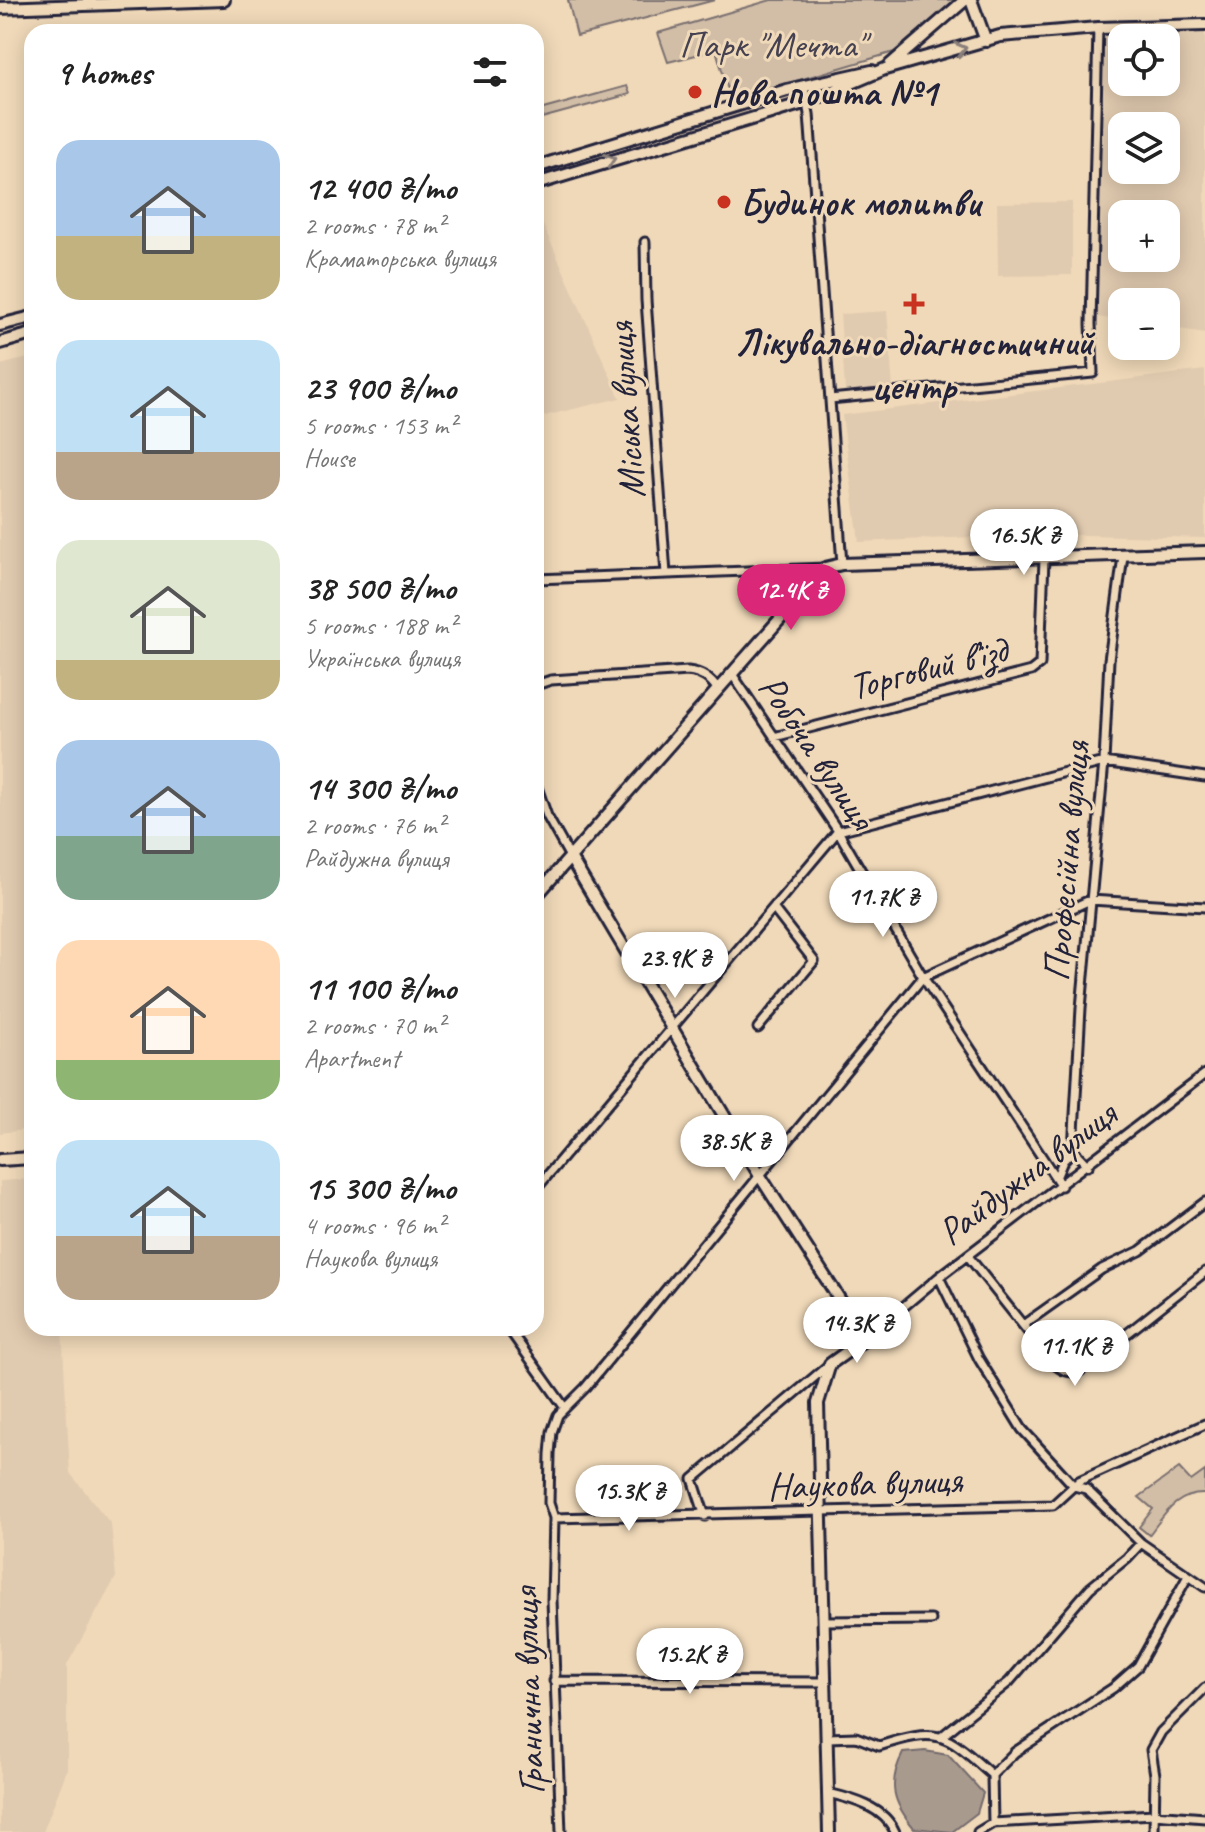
<!DOCTYPE html>
<meta charset="utf-8">
<style>
:root{--surface:#fff;--page:#f2f2f2;--text:#222;--muted:#767676;--accent:#db2777}
body{margin:0;font-family:Caveat,sans-serif;background:var(--page);color:var(--text);height:100vh;display:flex;flex-direction:column;font-size:30px;white-space:nowrap}
*{box-sizing:border-box;margin:0}
p{font-size:26px;color:var(--muted)}
.icon{flex:none;width:44px;height:44px;fill:none;stroke:currentColor;stroke-width:2;stroke-linecap:round;stroke-linejoin:round}
.map{position:relative;flex:1;overflow:hidden}
.side{position:absolute;left:24px;top:24px;width:520px;height:1312px;display:flex;flex-direction:column;background:var(--surface);border-radius:24px;box-shadow:0 4px 20px #0003}
.side>*{flex:none}
.tools{position:absolute;left:1108px;top:24px;display:grid;gap:16px}
.tools a{display:grid;place-items:center;width:72px;height:72px;border-radius:16px;background:var(--surface);box-shadow:0 4px 20px #0003;font-size:40px}
.price{position:absolute;translate:-50% -68px;padding:0 18px;border-radius:28px;background:#fff;color:#222;font-size:26px;line-height:52px;filter:drop-shadow(0 2px 4px #0008)}
.price::after{content:'';position:absolute;left:50%;top:48px;width:24px;height:18px;margin-left:-12px;background:inherit;clip-path:polygon(0 0,100% 0,50% 100%)}
.price.active{background:var(--accent);color:#fff}
ul{padding:0;list-style:none}
li{display:flex;align-items:center;gap:24px;height:200px;padding:0 32px}
li span{display:grid;place-items:center;flex:none;width:224px;height:160px;border-radius:24px;color:#555}
li>.icon{margin-inline-start:auto}
span .icon{width:96px;height:96px;fill:#fffc;stroke-width:1}
li b{font-size:34px}
h2{display:flex;justify-content:space-between;align-items:center;height:96px;padding:0 32px;font-size:34px}
.map>svg:first-child{display:block}
</style>
<div class="map">
<svg width="1205" height="1832" viewBox="0 0 1205 1832">
<rect width="100%" height="100%" fill="#f0d9b9"/>
<filter id="ink" filterUnits="userSpaceOnUse"><feTurbulence type="fractalNoise" baseFrequency=".0125" numOctaves="2"/><feDisplacementMap in="SourceGraphic" scale="16" xChannelSelector="R" yChannelSelector="G"/><feConvolveMatrix kernelMatrix="1 2 1 2 8 2 1 2 1" color-interpolation-filters="sRGB"/></filter>
<g filter="url(#ink)">
<path fill="#e1cbb0" fill-rule="evenodd" d="M 1205,31 L 1205,333 L 1166,327 L 1166,302 L 1122,302 L 1122,321 L 1098,317 L 1105,32 ZM 1122,38 L 1166,38 L 1166,82 L 1122,82 ZM 1122,126 L 1166,126 L 1166,170 L 1122,170 ZM 1122,214 L 1166,214 L 1166,258 L 1122,258 Z
M 1072,202 L 1072,275 L 998,276 L 997,203 Z
M 536,209 L 620,398 L 536,418 Z
M 887,311 L 893,388 L 845,391 L 840,314 Z
M 32,357 L 32,1129 L 0,1133 L 0,365 Z
M 1205,370 L 1205,538 L 1044,534 L 859,542 L 842,415 Z
M 32,1179 L 32,1328 L 62,1328 L 70,1473 L 111,1524 L 116,1577 L 67,1665 L 67,1770 L 43,1832 L 0,1832 L 0,1181 Z"/>
<path fill="#d2bea7" stroke="#7a7071" stroke-width="2" d="M 568,0 L 715,0 L 577,36 Z
M 771,0 L 959,0 L 894,52 L 731,100 L 716,50 L 668,62 L 658,33 Z
M 627,86 L 630,94 L 538,119 L 536,111 Z
M 1179,1468 L 1191,1481 L 1205,1471 L 1205,1494 C 1176,1493 1165,1514 1149,1535 L 1139,1527 L 1153,1509 L 1139,1497 Z"/>
<path fill="#a99a8e" stroke="#736a6d" stroke-width="2" d="M 925,1751 L 948,1755 L 983,1793 L 977,1813 L 952,1832 L 914,1828 C 893,1803 887,1784 903,1753 Z"/>
<g fill="none" stroke-linecap="round" stroke-linejoin="round">
<defs>
<path id="street" d="M 804,87 L 809,114 L 842,564
M 645,242 L 646,300 L 666,574
M 830,399 L 1093,373 L 1091,324 L 1098,28
M 536,579 L 825,568
M 732,674 L 838,831 L 923,977 L 1061,1186
M 536,685 L 551,680 L 688,671 C 702,673 710,678 718,690
M 774,737 L 1031,671 L 1040,664 L 1044,559
M 536,784 L 547,816 L 570,857
M 758,1028 L 814,961 L 773,908
M 1088,1166 L 1073,1150 L 1081,1008 L 1104,762 L 1109,660 L 1123,556
M 1056,1178 L 1063,1161 L 1073,1150
M 536,1189 L 838,831 L 1104,762 L 1205,777
M 968,1256 L 1053,1363 C 1062,1370 1068,1374 1080,1371 L 1205,1272
M 939,1277 L 979,1359 L 1022,1429 L 1074,1486 L 1086,1489 L 1141,1543 L 1205,1587
M 1023,1325 L 1102,1269 L 1140,1251 L 1205,1202
M 508,1328 L 565,1408
M 865,1339 L 939,1277 L 1205,1074
M 705,1516 L 693,1479 L 830,1364
M 554,1518 L 1053,1505 L 1079,1481 L 1205,1424
M 824,1621 L 931,1620
M 554,1681 L 825,1682
M 941,1737 L 1009,1682 L 1090,1588 L 1127,1558 L 1141,1543
M 827,1738 L 856,1737 L 879,1746 C 941,1726 945,1734 992,1775 L 993,1823
M 992,1775 L 1015,1752 L 1113,1688 L 1138,1666 L 1188,1576
M 828,1793 C 853,1799 884,1807 895,1832
M 561,1832 L 552,1600 L 554,1518 L 549,1503 L 550,1454 L 552,1432 L 558,1415 L 586,1387 L 923,977 L 1090,900 L 1205,907
M 978,1832 L 993,1823 L 1154,1814 L 1205,1818
M 1154,1832 L 1155,1775 L 1151,1750 L 1161,1732 L 1205,1688"/>
<path id="secondary" d="M 971,0 L 986,41
M 0,8 L 224,0
M 890,65 L 965,0
M 536,167 L 787,90 L 872,71
M 536,184 L 807,102 L 885,69 L 1000,36 L 1098,28 L 1205,25
M 0,325 L 32,317
M 0,343 L 32,334
M 570,857 L 760,1176 L 865,1339 L 830,1364 L 818,1403 L 829,1832
M 536,896 L 825,568 L 842,564 L 1205,552
M 0,1160 L 32,1158"/>
</defs>
<use href="#street" stroke="#22223b" stroke-width="13"/>
<use href="#secondary" stroke="#22223b" stroke-width="16"/>
<use href="#street" stroke="#f0d9b9" stroke-width="7"/>
<use href="#secondary" stroke="#f0d9b9" stroke-width="10"/>
</g>
<defs><path id="oneway-chevron" d="M-2-3.5L2.5 0L-2 3.5" fill="none" stroke-width="1.6" stroke-linecap="round" stroke-linejoin="round" transform="scale(2)"/></defs>
<g stroke="#897e7a">
<use href="#oneway-chevron" transform="translate(961 49) rotate(-15)"/>
<use href="#oneway-chevron" transform="translate(610 160) rotate(-18)"/>
</g>
</g>
<g fill="#c8321e" stroke="#f0d9b9" stroke-width="3">
<circle cx="695" cy="92" r="8"/>
<circle cx="724" cy="202" r="8"/>
<path d="M910 292h8v8h8v8h-8v8h-8v-8h-8v-8h8z"/>
</g>
<g text-anchor="middle" dominant-baseline="central" stroke-width="6" stroke-linejoin="round" paint-order="stroke">
<g font-size="38" fill="#454151" stroke="#f0d9b9">
<text x="772" y="44">Парк "Мечта"</text>
</g>
<g font-size="38" font-weight="bold" fill="#22223b" stroke="#f0d9b9" text-anchor="start">
<text x="711" y="92">Нова пошта №1</text>
<text x="740" y="202">Будинок молитви</text>
<text x="914" y="342" text-anchor="middle">Лікувально-діагностичний<tspan x="914" dy="44">центр</tspan></text>
</g>
<g font-size="38" fill="#22223b" stroke="#f0d9b9">
<text transform="translate(626 410) rotate(-94)">Міська вулиця</text>
<text transform="translate(928 668) rotate(-14)">Торговий в’їзд</text>
<text transform="translate(817 752) rotate(56)">Робоча вулиця</text>
<text transform="translate(1066 861) rotate(-85)">Професійна вулиця</text>
<text transform="translate(1027 1173) rotate(-37)">Райдужна вулиця</text>
<text transform="translate(865 1483) rotate(-2)">Наукова вулиця</text>
<text transform="translate(528 1691) rotate(-92)">Гранична вулиця</text>
</g>
</g>
</svg>
<div class="tools">
<a><svg class="icon" aria-label="locate" viewBox="0 0 24 24"><circle cx="12" cy="12" r="6"/><path d="M12 2v4M12 18v4M2 12h4M18 12h4"/></svg></a>
<a><svg class="icon" aria-label="layers" viewBox="0 0 24 24"><path d="M12 4l9 5-9 5-9-5zM3 14l9 5 9-5"/></svg></a>
<a>+</a>
<a>−</a>
</div>
<b class="price" style="left:1024px;top:577px">16.5K ₴</b>
<b class="price active" style="left:791px;top:632px">12.4K ₴</b>
<b class="price" style="left:883px;top:939px">11.7K ₴</b>
<b class="price" style="left:675px;top:1000px">23.9K ₴</b>
<b class="price" style="left:734px;top:1183px">38.5K ₴</b>
<b class="price" style="left:857px;top:1365px">14.3K ₴</b>
<b class="price" style="left:1075px;top:1388px">11.1K ₴</b>
<b class="price" style="left:629px;top:1533px">15.3K ₴</b>
<b class="price" style="left:690px;top:1696px">15.2K ₴</b>
<section class="side">
<h2>9 homes<svg class="icon" aria-label="filters" viewBox="0 0 24 24"><path d="M4 7h16M4 17h16"/><circle cx="9" cy="7" r="2"/><circle cx="15" cy="17" r="2"/></svg></h2>
<ul>
<li><span style="background:linear-gradient(#a9c7e8 60%,#c2b280 0)"><svg class="icon" aria-label="home" viewBox="0 0 24 24"><path d="M3 11l9-7 9 7M6 9v11h12V9"/></svg></span><div><b>12 400 ₴/mo</b><p>2 rooms · 78 m²</p><p>Краматорська вулиця</p></div></li>
<li><span style="background:linear-gradient(#bfe0f5 70%,#b9a48a 0)"><svg class="icon" aria-label="home" viewBox="0 0 24 24"><path d="M3 11l9-7 9 7M6 9v11h12V9"/></svg></span><div><b>23 900 ₴/mo</b><p>5 rooms · 153 m²</p><p>House</p></div></li>
<li><span style="background:linear-gradient(#dfe7d0 75%,#c2b280 0)"><svg class="icon" aria-label="home" viewBox="0 0 24 24"><path d="M3 11l9-7 9 7M6 9v11h12V9"/></svg></span><div><b>38 500 ₴/mo</b><p>5 rooms · 188 m²</p><p>Українська вулиця</p></div></li>
<li><span style="background:linear-gradient(#a9c7e8 60%,#7fa58c 0)"><svg class="icon" aria-label="home" viewBox="0 0 24 24"><path d="M3 11l9-7 9 7M6 9v11h12V9"/></svg></span><div><b>14 300 ₴/mo</b><p>2 rooms · 76 m²</p><p>Райдужна вулиця</p></div></li>
<li><span style="background:linear-gradient(#ffd9b3 75%,#8fb573 0)"><svg class="icon" aria-label="home" viewBox="0 0 24 24"><path d="M3 11l9-7 9 7M6 9v11h12V9"/></svg></span><div><b>11 100 ₴/mo</b><p>2 rooms · 70 m²</p><p>Apartment</p></div></li>
<li><span style="background:linear-gradient(#bfe0f5 60%,#b9a48a 0)"><svg class="icon" aria-label="home" viewBox="0 0 24 24"><path d="M3 11l9-7 9 7M6 9v11h12V9"/></svg></span><div><b>15 300 ₴/mo</b><p>4 rooms · 96 m²</p><p>Наукова вулиця</p></div></li>
</ul>
</section>
</div>
